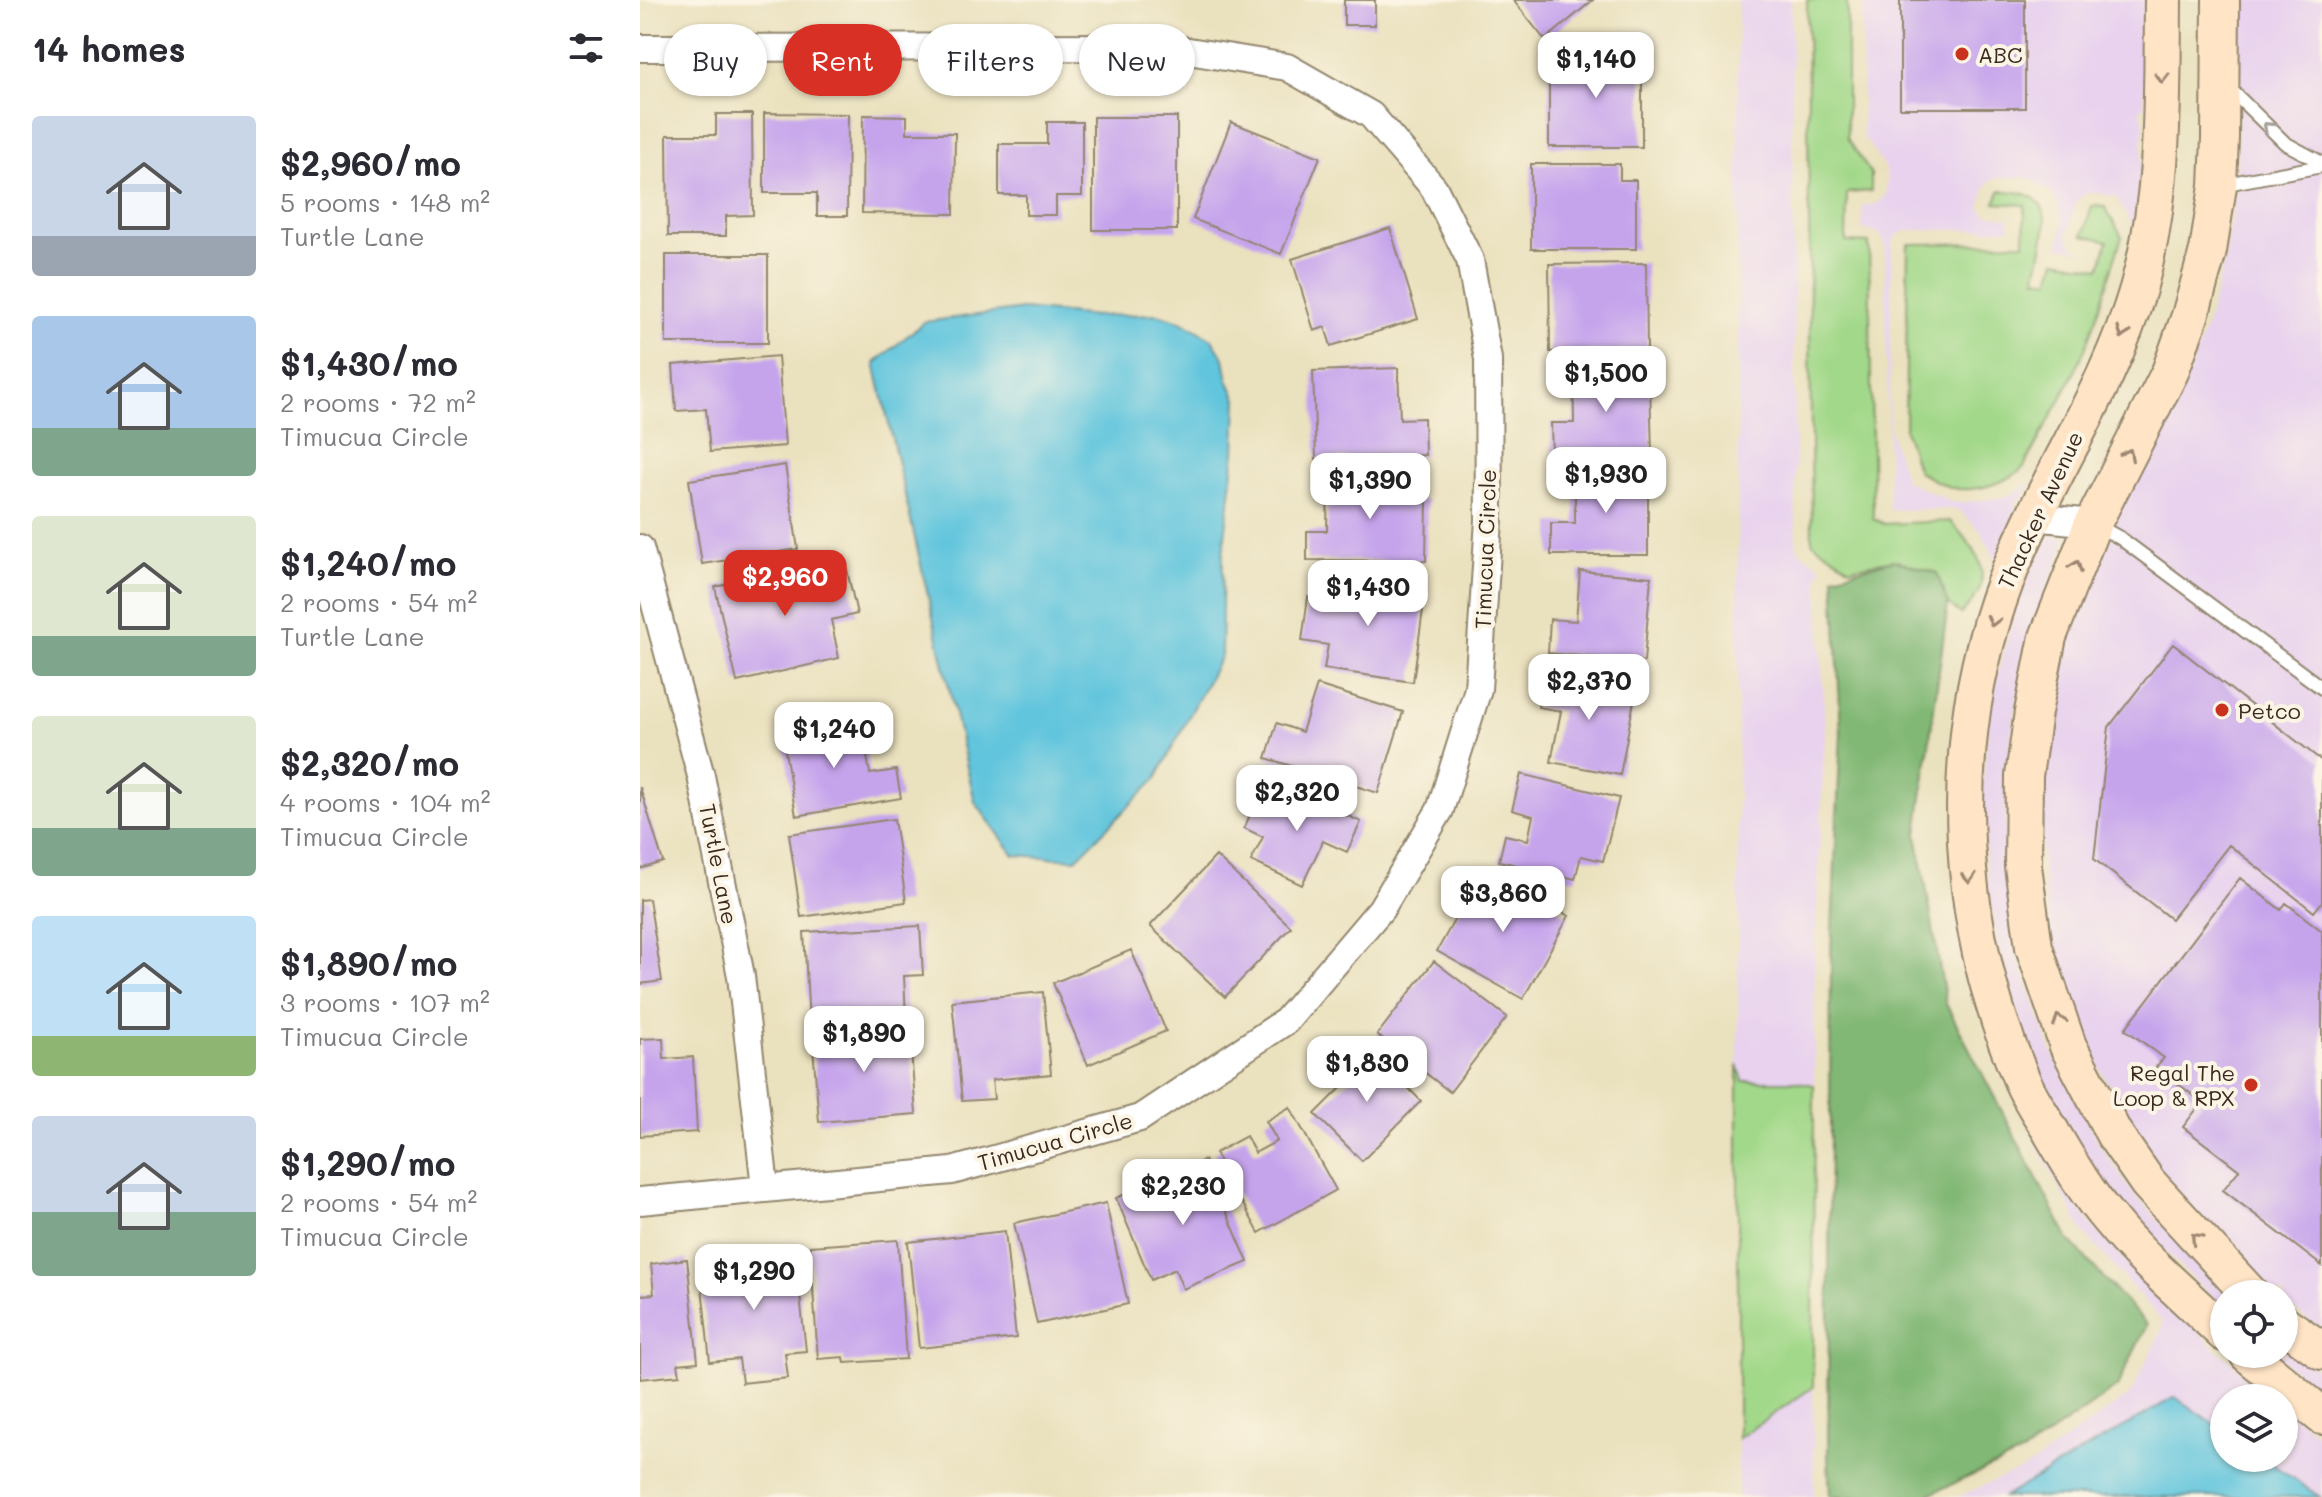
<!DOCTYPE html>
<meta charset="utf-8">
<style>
:root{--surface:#fff;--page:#f2f2f3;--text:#2b2b33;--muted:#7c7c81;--accent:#d93025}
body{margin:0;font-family:Mali,sans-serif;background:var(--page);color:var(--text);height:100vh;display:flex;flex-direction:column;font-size:30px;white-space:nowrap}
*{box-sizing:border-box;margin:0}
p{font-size:26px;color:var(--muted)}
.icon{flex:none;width:44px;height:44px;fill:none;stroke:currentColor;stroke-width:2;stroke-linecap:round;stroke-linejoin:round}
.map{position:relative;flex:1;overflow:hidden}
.sheet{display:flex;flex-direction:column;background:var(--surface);width:640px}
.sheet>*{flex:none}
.banner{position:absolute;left:24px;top:24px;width:760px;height:72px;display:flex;gap:16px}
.controls{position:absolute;left:1570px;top:1280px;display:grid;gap:16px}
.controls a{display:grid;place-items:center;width:88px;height:88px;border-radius:50%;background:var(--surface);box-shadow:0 2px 6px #0004;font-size:40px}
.price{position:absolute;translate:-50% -68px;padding:0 18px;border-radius:16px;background:#fff;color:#222;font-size:26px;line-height:52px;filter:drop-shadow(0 2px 4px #0008)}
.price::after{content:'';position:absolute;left:50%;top:48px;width:24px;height:18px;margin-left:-12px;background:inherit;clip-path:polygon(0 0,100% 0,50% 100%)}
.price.current{background:var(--accent);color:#fff}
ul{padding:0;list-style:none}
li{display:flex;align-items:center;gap:24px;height:200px;padding:0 32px}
li span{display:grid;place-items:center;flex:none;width:224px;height:160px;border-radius:8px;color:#555}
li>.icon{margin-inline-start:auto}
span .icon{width:96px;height:96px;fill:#fffc;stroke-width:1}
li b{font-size:34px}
h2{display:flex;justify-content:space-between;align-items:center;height:96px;padding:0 32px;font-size:34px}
.pill{padding:0 28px;border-radius:36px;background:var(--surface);box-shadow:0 2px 6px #0004;font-size:28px;line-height:72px}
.pill.current{background:var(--accent);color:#fff}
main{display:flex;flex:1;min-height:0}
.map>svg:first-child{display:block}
</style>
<main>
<section class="sheet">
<h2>14 homes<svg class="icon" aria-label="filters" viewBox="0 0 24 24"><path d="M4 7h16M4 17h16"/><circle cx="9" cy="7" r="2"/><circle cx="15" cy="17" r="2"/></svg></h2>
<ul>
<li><span style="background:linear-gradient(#c9d6e8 75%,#9aa5b1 0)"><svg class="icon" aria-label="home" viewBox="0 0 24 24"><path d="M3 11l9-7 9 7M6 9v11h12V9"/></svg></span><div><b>$2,960/mo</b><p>5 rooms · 148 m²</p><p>Turtle Lane</p></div></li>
<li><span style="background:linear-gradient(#a9c7e8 70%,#7fa58c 0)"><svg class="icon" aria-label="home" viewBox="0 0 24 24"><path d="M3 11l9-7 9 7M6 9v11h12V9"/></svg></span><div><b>$1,430/mo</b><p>2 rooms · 72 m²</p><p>Timucua Circle</p></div></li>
<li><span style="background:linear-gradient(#dfe7d0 75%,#7fa58c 0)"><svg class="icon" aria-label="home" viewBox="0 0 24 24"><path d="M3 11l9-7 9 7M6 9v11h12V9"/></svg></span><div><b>$1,240/mo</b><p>2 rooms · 54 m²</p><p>Turtle Lane</p></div></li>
<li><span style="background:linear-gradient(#dfe7d0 70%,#7fa58c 0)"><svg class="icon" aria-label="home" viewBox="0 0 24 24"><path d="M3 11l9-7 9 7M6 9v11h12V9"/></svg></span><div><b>$2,320/mo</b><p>4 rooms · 104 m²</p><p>Timucua Circle</p></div></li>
<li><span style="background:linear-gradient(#bfe0f5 75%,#8fb573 0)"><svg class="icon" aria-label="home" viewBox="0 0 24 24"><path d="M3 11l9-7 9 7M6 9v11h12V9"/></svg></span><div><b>$1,890/mo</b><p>3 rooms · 107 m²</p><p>Timucua Circle</p></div></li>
<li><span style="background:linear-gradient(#c9d6e8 60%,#7fa58c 0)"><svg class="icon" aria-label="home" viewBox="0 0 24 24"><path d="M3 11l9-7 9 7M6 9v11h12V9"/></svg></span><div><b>$1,290/mo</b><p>2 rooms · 54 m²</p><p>Timucua Circle</p></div></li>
</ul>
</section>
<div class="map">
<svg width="1682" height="1497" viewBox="0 0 1682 1497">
<rect width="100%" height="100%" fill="#fcf5e5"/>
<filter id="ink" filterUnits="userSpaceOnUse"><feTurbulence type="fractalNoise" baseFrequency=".0125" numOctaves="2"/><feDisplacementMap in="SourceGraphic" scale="16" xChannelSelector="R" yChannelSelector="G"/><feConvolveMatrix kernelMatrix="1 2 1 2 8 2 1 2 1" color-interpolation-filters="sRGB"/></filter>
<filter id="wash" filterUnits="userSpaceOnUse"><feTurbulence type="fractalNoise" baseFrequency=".006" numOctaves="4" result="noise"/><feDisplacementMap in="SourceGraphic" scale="32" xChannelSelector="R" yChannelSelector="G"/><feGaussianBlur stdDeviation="1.8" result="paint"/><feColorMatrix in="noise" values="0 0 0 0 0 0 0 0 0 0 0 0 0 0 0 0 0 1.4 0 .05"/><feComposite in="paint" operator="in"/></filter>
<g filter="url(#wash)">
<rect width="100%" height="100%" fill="#eae1be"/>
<path fill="#e8d2ee" d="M 1098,0 L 1151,0 L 1156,543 L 1159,551 L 1182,567 L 1178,577 L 1185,733 L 1175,951 L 1174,1085 L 1152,1081 L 1103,1081 L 1098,1065 Z
M 1223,0 L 1504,0 L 1504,107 L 1500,109 L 1504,122 L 1501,177 L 1493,227 L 1476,197 L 1453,192 L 1443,195 L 1436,202 L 1427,236 L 1434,248 L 1448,252 L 1419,247 L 1423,222 L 1414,196 L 1392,179 L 1382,177 L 1360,177 L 1352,180 L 1346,186 L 1340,207 L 1346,214 L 1369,218 L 1369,229 L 1268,230 L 1256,236 L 1252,244 L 1249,429 L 1265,480 L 1309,501 L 1318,503 L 1366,497 L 1380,490 L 1391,480 L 1382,499 L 1376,499 L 1375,513 L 1356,560 L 1341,532 L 1318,509 L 1249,510 L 1245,243 L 1239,233 L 1222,229 L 1223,205 L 1236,204 L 1243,199 L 1247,191 L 1247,175 L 1244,167 L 1222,134 Z
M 1600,0 L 1682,0 L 1682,1330 L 1644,1303 L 1644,1294 L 1635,1294 L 1572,1230 L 1523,1174 L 1491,1127 L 1445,1040 L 1412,943 L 1402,865 L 1403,778 L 1411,714 L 1426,641 L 1465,541 L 1469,541 L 1471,527 L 1548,376 L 1568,320 L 1586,255 L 1596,190 L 1601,176 L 1597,175 Z
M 1405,535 L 1427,537 L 1391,631 L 1375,709 L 1366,776 L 1365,865 L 1376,952 L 1411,1051 L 1458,1143 L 1493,1193 L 1586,1294 L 1584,1294 L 1584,1309 L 1484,1211 L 1443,1152 L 1399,1074 L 1362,965 L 1348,889 L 1342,792 L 1352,695 L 1376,607 Z
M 1385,1123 L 1411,1167 L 1454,1229 L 1576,1349 L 1634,1398 L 1584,1398 L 1584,1431 L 1535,1398 L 1364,1497 L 1317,1497 L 1388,1467 L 1490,1395 L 1521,1331 L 1522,1321 L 1443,1232 Z
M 1644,1345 L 1682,1372 L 1682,1393 L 1635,1354 L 1644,1354 Z
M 1173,1387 L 1174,1497 L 1098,1497 L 1098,1438 Z
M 1644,1407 L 1682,1438 L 1682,1497 L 1623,1458 L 1644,1458 Z"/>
<path fill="#a2d889" stroke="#6e8154" stroke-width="2" d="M 1167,0 L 1207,0 L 1207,138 L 1231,174 L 1231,191 L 1207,193 L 1206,242 L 1229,243 L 1233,518 L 1244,524 L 1310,521 C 1327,539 1348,561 1340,588 C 1337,597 1327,607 1321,614 L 1308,604 L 1297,573 L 1253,560 L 1210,568 L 1172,542 Z
M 1360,191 C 1426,190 1402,237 1396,278 L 1410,280 L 1416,260 L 1460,268 L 1468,241 L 1443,235 L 1452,206 L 1465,207 L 1482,237 C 1470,271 1462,305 1449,339 C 1432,383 1406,424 1384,467 C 1369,482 1335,493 1313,488 C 1302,485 1289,477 1278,472 L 1265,430 L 1268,244 L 1384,243 L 1385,205 L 1355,203 Z
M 1098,1065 L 1103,1081 L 1152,1081 L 1174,1085 L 1173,1387 L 1098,1438 Z"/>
<path fill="#81b875" stroke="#5e714a" stroke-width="2" d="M 1253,560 L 1297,573 L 1308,604 L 1277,834 L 1306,1004 L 1429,1240 L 1507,1325 L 1477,1387 L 1381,1454 L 1283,1497 L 1190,1497 L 1188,1455 L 1191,951 L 1201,733 L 1194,576 Z"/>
<path fill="#60c5dd" stroke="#4e787e" stroke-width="2" d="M 383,309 L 456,316 L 518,314 L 543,322 L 572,339 L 584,358 L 588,380 L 597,399 L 595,452 L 583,554 L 581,656 L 516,779 L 436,859 L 374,855 L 335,802 L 235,363 L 284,322 Z
M 1535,1397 L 1584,1431 L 1584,1458 L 1623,1458 L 1680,1497 L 1364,1497 Z"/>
<g id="blocks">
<path fill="#c6a4ec" d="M 704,0 L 735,0 L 735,25 L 704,25 Z
M 873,0 L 953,0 L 905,40 Z
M 1260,0 L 1385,0 L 1385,108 L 1260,108 Z
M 909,52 L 1002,52 L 1002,147 L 909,147 Z
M 124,113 L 208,114 L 207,216 L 177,216 L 177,193 L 124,193 Z
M 76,114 L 112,114 L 113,215 L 86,216 L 86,236 L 28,236 L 27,135 L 76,135 Z
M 223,115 L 267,116 L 267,133 L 315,133 L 314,214 L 222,213 Z
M 453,117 L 537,117 L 537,230 L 453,230 Z
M 407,122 L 442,122 L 442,196 L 416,196 L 416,215 L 386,215 L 386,195 L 359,195 L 359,144 L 407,144 Z
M 591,122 L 680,157 L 641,254 L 553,219 Z
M 891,164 L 980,164 L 980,180 L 996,180 L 996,249 L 891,249 Z
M 750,228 L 778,319 L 691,346 L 685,327 L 674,331 L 652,259 Z
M 26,255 L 128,255 L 128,343 L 26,343 Z
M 1006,263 L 1007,350 L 910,352 L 909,264 Z
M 138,356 L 145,446 L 70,452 L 66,409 L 36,411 L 33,365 Z
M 989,363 L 989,383 L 1010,383 L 1012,454 L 912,456 L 911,423 L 934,423 L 933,364 Z
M 758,368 L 760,419 L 784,418 L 785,455 L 676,459 L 673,371 Z
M 145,465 L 158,549 L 62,564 L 49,480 Z
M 935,469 L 1008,469 L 1008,555 L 911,555 L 911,523 L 935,523 Z
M 688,474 L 765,475 L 765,500 L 787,500 L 786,561 L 667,560 L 667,531 L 687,531 Z
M 204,557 L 217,614 L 191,620 L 199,658 L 97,682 L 75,587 Z
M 940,571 L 1011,577 L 1004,662 L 908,653 L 910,619 L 936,621 Z
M 699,576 L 786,588 L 773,682 L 684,669 L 688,645 L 662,641 L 668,597 L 696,601 Z
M 1533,644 L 1682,761 L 1682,902 L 1674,912 L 1589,845 L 1531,919 L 1454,859 L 1469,727 Z
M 904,673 L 996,690 L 980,775 L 911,762 L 921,711 L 898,707 Z
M 677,685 L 763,712 L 738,793 L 626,758 L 637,723 L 662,732 Z
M 221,720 L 230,774 L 256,770 L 261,798 L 156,816 L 142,733 Z
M 881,774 L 979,798 L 963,861 L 941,856 L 935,879 L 859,861 L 865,835 L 888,840 L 893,816 L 872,810 Z
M 0,787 L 23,862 L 0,869 Z
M 647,787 L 721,822 L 707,852 L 683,841 L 662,885 L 611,861 L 623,837 L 604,828 L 618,798 L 638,808 Z
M 254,819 L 266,902 L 161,917 L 149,834 Z
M 576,856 L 651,927 L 585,997 L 510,926 Z
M 843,868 L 929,916 L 883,999 L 797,951 Z
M 1600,878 L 1641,910 L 1646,903 L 1682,931 L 1682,1266 L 1583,1190 L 1599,1170 L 1543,1127 L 1562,1102 L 1516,1067 L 1524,1058 L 1485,1029 Z
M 9,899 L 22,981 L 0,984 L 0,900 Z
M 280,926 L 283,975 L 264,976 L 266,1017 L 169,1023 L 164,932 Z
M 491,950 L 526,1031 L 448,1065 L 413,983 Z
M 794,961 L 867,1017 L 810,1092 L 737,1035 Z
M 403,992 L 411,1074 L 352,1080 L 354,1099 L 322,1101 L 312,1001 Z
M 269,1026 L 276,1114 L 179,1122 L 172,1034 Z
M 23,1038 L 24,1059 L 53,1057 L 57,1132 L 0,1136 L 0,1039 Z
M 723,1042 L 781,1101 L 722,1161 L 675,1114 L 716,1073 L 704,1061 Z
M 650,1107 L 696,1190 L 619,1233 L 575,1153 L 606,1136 L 615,1153 L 637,1141 L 626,1121 Z
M 564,1160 L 608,1262 L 543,1289 L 535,1269 L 511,1280 L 476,1198 Z
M 466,1203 L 488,1304 L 397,1324 L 374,1223 Z
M 365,1231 L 376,1338 L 279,1348 L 268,1242 Z
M 258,1240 L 266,1359 L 205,1363 L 204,1357 L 178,1359 L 170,1246 Z
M 155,1249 L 166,1351 L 145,1353 L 148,1378 L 102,1383 L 99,1359 L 70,1362 L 59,1259 Z
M 47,1259 L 58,1362 L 38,1364 L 40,1375 L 0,1379 L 0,1295 L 14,1294 L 11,1264 Z"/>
</g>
</g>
<g filter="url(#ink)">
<use href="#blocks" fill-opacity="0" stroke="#92866e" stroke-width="2"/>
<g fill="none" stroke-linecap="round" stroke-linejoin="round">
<defs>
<path id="lane" d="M 1589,88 L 1645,143 L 1682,163
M 1581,185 L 1682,166
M 1456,525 L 1480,538 L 1682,688"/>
<path id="street" d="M 0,48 L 524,47 L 647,67 L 731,115 L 794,188 L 830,260 L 848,359 L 849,520 L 838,689 L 800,810 L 741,909 L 646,1021 L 500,1118 L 312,1171 L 0,1201
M 1393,517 L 1453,523
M 0,548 L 61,776 L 101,976 L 125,1187"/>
<path id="secondary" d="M 1523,0 C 1522,98 1525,194 1498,289 C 1466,399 1395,493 1358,602 C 1306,757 1317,928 1381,1078 C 1389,1098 1403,1117 1413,1135 C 1430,1164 1448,1195 1470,1220 C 1503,1261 1546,1296 1584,1333
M 1581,0 L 1580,138 L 1578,186 L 1568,251 L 1550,316 L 1530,372 L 1453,523 L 1408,637 L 1393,712 L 1384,776 L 1383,866 L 1394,947 L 1428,1046 L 1474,1134 L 1508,1183 L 1610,1294
M 1644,1324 L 1682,1351
M 1608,1354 L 1682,1416"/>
</defs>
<use href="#lane" stroke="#92866e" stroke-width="16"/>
<use href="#street" stroke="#92866e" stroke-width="30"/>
<use href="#secondary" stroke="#92866e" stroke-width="40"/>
<use href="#lane" stroke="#fff" stroke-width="12"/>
<use href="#street" stroke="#fff" stroke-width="26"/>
<use href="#secondary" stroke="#ffe4c6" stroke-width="36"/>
</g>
<defs><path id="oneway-chevron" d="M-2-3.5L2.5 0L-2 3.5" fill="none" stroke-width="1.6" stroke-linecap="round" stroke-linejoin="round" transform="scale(2)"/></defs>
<g stroke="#9d8772">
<use href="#oneway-chevron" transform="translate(1522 78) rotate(90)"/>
<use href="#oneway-chevron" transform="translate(1483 333) rotate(110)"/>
<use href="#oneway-chevron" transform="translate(1488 454) rotate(-63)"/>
<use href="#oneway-chevron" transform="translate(1436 566) rotate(-69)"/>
<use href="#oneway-chevron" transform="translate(1353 621) rotate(105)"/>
<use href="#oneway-chevron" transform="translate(1329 878) rotate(86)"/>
<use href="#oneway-chevron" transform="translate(1419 1020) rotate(-109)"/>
<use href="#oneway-chevron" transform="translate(1556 1238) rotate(-133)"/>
</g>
<use stroke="#a79f9a" href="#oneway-chevron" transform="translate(1628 127) rotate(-137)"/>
</g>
<g fill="#c8321e" stroke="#fcf5e5" stroke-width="3">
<circle cx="1322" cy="54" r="8"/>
<circle cx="1582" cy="710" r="8"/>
<circle cx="1611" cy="1085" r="8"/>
</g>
<g text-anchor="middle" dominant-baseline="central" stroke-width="8" stroke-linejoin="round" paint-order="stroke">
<g font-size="22" fill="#3b2a1e" stroke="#fcf5e5" text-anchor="start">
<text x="1338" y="54">ABC</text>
<text x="1598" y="710">Petco</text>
<text x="1595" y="1072" text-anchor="end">Regal The<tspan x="1595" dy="25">Loop &amp; RPX</tspan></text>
</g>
<g font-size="22" fill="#3b2a1e" stroke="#fcf5e5">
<text transform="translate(1400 510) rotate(-65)">Thacker Avenue</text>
<text transform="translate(845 549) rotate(-88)">Timucua Circle</text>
<text transform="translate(79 864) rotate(79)">Turtle Lane</text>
<text transform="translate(415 1141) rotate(-16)">Timucua Circle</text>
</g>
</g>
</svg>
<div class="controls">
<a><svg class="icon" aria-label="locate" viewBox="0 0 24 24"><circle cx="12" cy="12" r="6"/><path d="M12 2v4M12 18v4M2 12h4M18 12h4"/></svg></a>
<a><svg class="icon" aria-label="layers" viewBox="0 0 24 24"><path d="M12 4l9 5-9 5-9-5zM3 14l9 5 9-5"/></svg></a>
</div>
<b class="price" style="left:956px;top:100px">$1,140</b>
<b class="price" style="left:966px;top:414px">$1,500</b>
<b class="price" style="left:966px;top:515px">$1,930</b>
<b class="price" style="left:730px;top:521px">$1,390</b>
<b class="price current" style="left:145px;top:618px">$2,960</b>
<b class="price" style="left:728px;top:628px">$1,430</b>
<b class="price" style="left:949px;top:722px">$2,370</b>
<b class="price" style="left:194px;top:770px">$1,240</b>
<b class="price" style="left:657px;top:833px">$2,320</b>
<b class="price" style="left:863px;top:934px">$3,860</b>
<b class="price" style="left:224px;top:1074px">$1,890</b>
<b class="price" style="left:727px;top:1104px">$1,830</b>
<b class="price" style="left:543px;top:1227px">$2,230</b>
<b class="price" style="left:114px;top:1312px">$1,290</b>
<div class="banner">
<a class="pill">Buy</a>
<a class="pill current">Rent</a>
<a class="pill">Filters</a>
<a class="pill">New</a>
</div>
</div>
</main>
